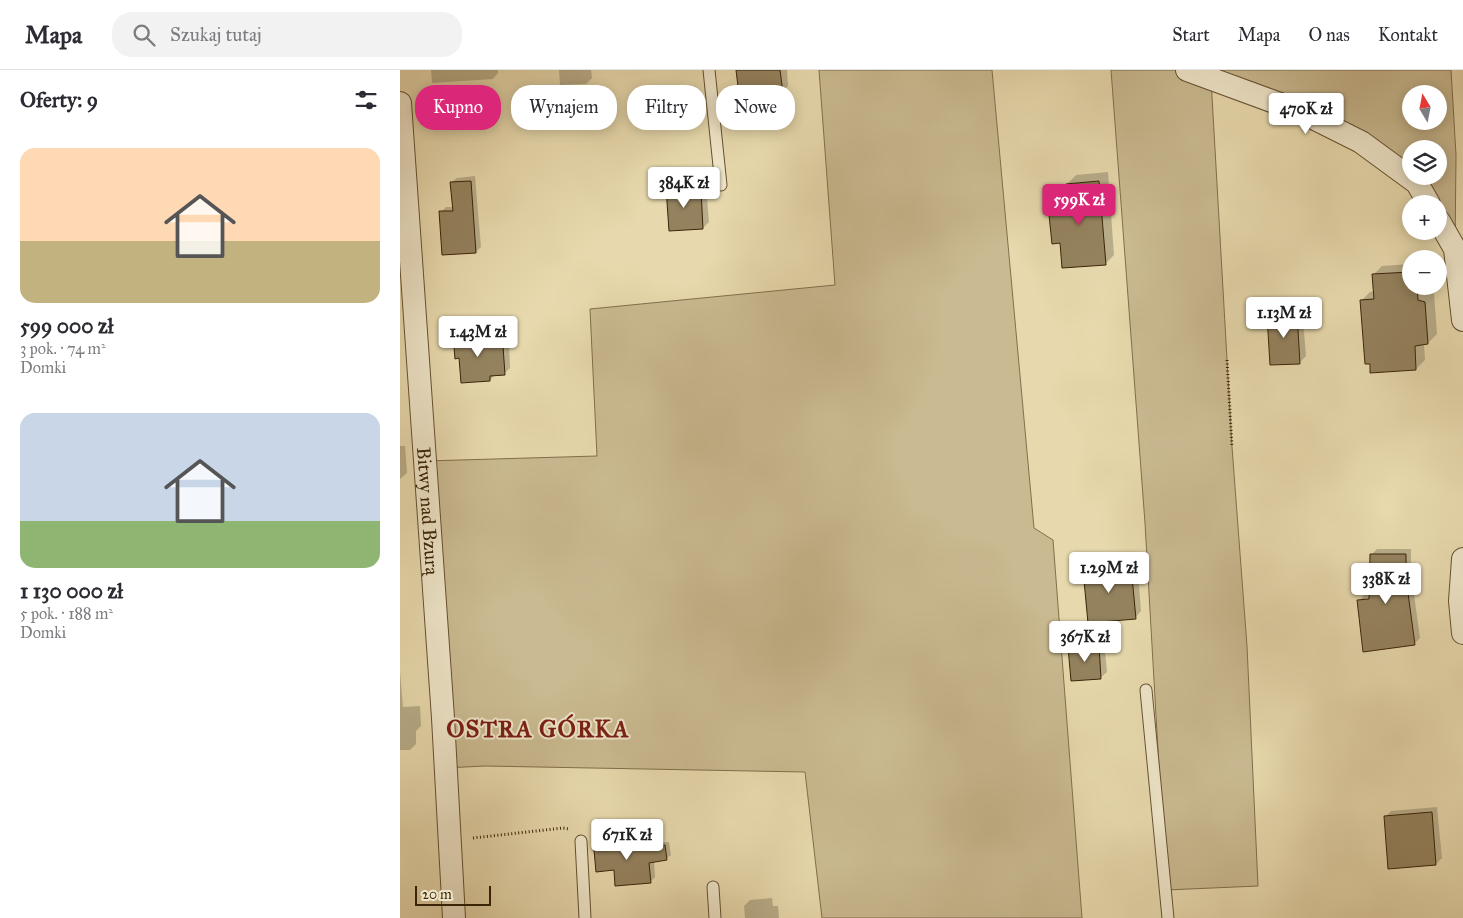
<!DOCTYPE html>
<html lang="pl">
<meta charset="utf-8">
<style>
:root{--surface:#fff;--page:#f2f2f3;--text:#2b2b33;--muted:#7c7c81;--line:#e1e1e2;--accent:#db2777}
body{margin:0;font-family:"IM FELL Great Primer",serif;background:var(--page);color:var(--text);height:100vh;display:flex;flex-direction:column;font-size:19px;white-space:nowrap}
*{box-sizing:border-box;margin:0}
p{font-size:16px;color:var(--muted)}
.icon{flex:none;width:28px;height:28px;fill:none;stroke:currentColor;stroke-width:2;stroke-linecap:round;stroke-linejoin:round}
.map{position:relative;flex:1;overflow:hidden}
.sheet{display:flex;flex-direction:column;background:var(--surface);width:400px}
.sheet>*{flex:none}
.hud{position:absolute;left:15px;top:15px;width:475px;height:45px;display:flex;gap:10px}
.needle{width:32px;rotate:350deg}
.buttons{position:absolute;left:1002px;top:15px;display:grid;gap:10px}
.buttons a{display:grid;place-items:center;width:45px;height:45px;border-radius:50%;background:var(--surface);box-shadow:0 2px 12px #0003;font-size:25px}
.scale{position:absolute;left:15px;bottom:12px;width:76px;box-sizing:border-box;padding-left:5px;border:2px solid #3b2408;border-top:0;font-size:14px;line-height:18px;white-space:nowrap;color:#3b2408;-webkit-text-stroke:4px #efe6ca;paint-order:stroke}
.price{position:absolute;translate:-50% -42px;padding:0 11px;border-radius:5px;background:#fff;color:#222;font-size:16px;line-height:32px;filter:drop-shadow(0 1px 2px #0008)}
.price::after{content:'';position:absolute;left:50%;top:30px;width:15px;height:11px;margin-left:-8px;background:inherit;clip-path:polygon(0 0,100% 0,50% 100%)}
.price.active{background:var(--accent);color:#fff}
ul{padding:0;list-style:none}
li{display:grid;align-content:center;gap:10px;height:265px;padding:0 20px}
li span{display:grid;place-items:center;height:155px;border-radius:15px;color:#555}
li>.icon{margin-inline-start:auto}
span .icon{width:90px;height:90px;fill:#fffc;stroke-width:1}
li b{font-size:21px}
h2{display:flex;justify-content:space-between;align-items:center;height:60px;padding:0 20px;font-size:21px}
.chip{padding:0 18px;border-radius:20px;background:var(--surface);box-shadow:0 2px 12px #0003;font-size:18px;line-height:45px}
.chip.active{background:var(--accent);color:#fff}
header{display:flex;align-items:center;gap:30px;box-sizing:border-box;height:70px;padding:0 25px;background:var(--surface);border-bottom:1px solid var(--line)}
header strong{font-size:24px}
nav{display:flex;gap:28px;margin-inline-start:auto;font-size:18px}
.search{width:350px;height:45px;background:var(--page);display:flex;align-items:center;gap:12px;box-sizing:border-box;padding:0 18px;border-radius:20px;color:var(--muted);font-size:19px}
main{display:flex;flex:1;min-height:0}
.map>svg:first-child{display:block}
</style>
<header>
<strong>Mapa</strong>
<div class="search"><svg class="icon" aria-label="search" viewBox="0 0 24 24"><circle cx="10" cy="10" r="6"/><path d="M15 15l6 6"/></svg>Szukaj tutaj</div>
<nav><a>Start</a><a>Mapa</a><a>O nas</a><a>Kontakt</a></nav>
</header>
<main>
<section class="sheet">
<h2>Oferty: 9<svg class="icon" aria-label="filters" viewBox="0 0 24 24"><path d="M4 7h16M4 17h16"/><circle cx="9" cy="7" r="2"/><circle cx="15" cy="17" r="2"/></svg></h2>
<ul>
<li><span style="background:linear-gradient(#ffd9b3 60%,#c2b280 0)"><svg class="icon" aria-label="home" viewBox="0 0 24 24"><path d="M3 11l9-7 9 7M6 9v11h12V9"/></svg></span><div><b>599 000 zł</b><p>3 pok. · 74 m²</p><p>Domki</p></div></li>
<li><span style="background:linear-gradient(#c9d6e8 70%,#8fb573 0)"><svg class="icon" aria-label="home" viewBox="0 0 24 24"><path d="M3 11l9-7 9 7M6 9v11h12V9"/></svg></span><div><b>1 130 000 zł</b><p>5 pok. · 188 m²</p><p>Domki</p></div></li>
</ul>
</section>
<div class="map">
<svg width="1063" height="848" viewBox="0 0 1063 848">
<rect width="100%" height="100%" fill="#e7d9ad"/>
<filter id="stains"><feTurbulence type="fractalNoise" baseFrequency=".004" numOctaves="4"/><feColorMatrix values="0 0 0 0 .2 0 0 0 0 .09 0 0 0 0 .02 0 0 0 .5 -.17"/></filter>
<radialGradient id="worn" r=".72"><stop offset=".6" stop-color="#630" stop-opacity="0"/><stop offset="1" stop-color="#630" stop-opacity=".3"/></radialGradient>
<path fill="#caba91" stroke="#826f4c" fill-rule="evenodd" d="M 419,0 L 592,0 L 634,458 L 653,470 L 682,848 L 422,848 L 405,702 L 85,696 L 44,698 L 25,391 L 197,386 L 190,239 L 435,215 Z
M 711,0 L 1051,0 L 1056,85 L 1055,179 L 1039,151 L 1039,134 L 961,72 L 811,9 L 832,377 L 847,576 L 858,816 L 766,820 L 745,453 ZM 1011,24 L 1039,24 L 1039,51 L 1011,51 ZM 1011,79 L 1039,79 L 1039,106 L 1011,106 Z"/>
<path fill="#0003" d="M 31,0 L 98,0 L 98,3 L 93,9 L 32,13 Z
M 159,0 L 191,0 L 192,8 L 186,14 L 160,15 Z
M 338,0 L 387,0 L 388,16 L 382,22 Z
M 708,102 L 714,185 L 705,194 L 661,171 L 650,135 L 659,126 L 668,125 L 667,114 L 676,105 Z
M 75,106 L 81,177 L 76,182 L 41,142 L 46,137 L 54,137 L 52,112 L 57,108 Z
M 291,111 L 292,116 L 306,115 L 309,152 L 303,158 L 268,118 L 274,112 Z
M 1011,194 L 1011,216 L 1026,216 L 1027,222 L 1034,223 L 1037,264 L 1028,273 L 1024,274 L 1025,290 L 1016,299 L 961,231 L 970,222 L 974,221 L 973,205 L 982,196 Z
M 902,238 L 906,286 L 900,292 L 868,246 L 874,240 Z
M 89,258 L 90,272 L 109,270 L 110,298 L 104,304 L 95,305 L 90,310 L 60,287 L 55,266 L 61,260 Z
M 0,376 L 5,376 L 7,403 L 0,409 Z
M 977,479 L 1011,479 L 1011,502 L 1020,568 L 1014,574 L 959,531 L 964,525 L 971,525 L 971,485 Z
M 737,490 L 741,541 L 735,548 L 684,501 L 690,495 Z
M 704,570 L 707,602 L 700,608 L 669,578 L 675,572 Z
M 0,601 L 3,637 L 20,636 L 21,656 L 16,661 L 16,674 L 10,680 L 0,680 Z
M 1037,737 L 1042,788 L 1036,794 L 985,747 L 991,741 Z
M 220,762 L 221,776 L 269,772 L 271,785 L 266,789 L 254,791 L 255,807 L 251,811 L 215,798 L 194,769 L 198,765 Z
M 372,828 L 373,836 L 378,836 L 379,848 L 345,848 L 344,836 L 350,830 Z"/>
<path fill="#94825e" stroke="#3b2408" d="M 336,0 L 380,0 L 383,23 L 339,25 Z
M 71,111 L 76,183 L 42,185 L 39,141 L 53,141 L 50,112 Z
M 699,111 L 706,195 L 662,198 L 660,173 L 652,174 L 648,135 L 667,133 L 666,114 Z
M 286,116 L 286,121 L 301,120 L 303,159 L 269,161 L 266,118 Z
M 1011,202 L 1011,216 L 1017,216 L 1018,230 L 1025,232 L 1028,274 L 1015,276 L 1016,300 L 970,303 L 970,294 L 965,294 L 960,230 L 974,229 L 972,204 Z
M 897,243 L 900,294 L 870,295 L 867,246 Z
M 84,263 L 85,277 L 103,276 L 105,305 L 90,306 L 90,311 L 61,313 L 59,288 L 55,289 L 53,265 Z
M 970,484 L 1006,484 L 1006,508 L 1015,575 L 963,582 L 957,530 L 969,529 Z
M 731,496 L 736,549 L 688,553 L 683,500 Z
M 699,575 L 701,609 L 671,611 L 668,577 Z
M 1032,742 L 1036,795 L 988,799 L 984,746 Z
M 216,766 L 217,780 L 265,775 L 267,790 L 249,793 L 251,813 L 215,816 L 214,800 L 196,802 L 193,769 Z"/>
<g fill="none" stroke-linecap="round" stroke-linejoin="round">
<defs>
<path id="lane" d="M 309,0 L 321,115
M 746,620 L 768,848
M 181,771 L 185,848
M 313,817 L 315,848"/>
<g id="street">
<path d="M 787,0 L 899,41 L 961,72 L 1017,113 L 1029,134"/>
<path id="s1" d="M 0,33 L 43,648 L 54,848"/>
<path d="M 1039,151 L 1055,179 L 1063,250"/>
<path d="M 1063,489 L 1060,531 L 1063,563"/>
</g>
</defs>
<use href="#lane" stroke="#665131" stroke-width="13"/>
<use href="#street" stroke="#665131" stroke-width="24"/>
<path stroke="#3b2408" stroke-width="3" stroke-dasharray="1 2.5" stroke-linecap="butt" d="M 827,290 L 832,377
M 73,768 L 163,758 L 169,759"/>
<use href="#lane" stroke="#efe6ca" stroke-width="11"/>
<use href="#street" stroke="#efe6ca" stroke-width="22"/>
</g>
<g text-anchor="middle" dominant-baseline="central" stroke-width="4" stroke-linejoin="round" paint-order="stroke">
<g font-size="19" fill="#3b2408" stroke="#efe6ca">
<text stroke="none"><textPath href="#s1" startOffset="409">Bitwy nad Bzurą</textPath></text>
</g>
<g font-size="24" font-weight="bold" letter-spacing="1" fill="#7a1f14" stroke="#efe6ca">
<text x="138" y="659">OSTRA GÓRKA</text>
</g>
</g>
<rect width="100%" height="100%" filter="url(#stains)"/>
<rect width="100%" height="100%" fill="url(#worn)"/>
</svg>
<div class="buttons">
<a><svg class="needle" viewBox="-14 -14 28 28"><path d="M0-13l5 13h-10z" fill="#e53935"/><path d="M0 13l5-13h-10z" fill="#7c7c81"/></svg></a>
<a><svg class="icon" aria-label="layers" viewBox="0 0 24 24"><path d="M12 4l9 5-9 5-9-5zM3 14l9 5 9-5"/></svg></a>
<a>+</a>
<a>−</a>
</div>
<div class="scale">20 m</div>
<b class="price" style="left:906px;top:65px">470K zł</b>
<b class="price" style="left:284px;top:139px">384K zł</b>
<b class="price active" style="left:679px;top:156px">599K zł</b>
<b class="price" style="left:884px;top:269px">1.13M zł</b>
<b class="price" style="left:78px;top:288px">1.43M zł</b>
<b class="price" style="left:709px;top:524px">1.29M zł</b>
<b class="price" style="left:986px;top:535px">338K zł</b>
<b class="price" style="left:685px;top:593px">367K zł</b>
<b class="price" style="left:227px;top:791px">671K zł</b>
<div class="hud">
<a class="chip active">Kupno</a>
<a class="chip">Wynajem</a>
<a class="chip">Filtry</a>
<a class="chip">Nowe</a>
</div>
</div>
</main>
